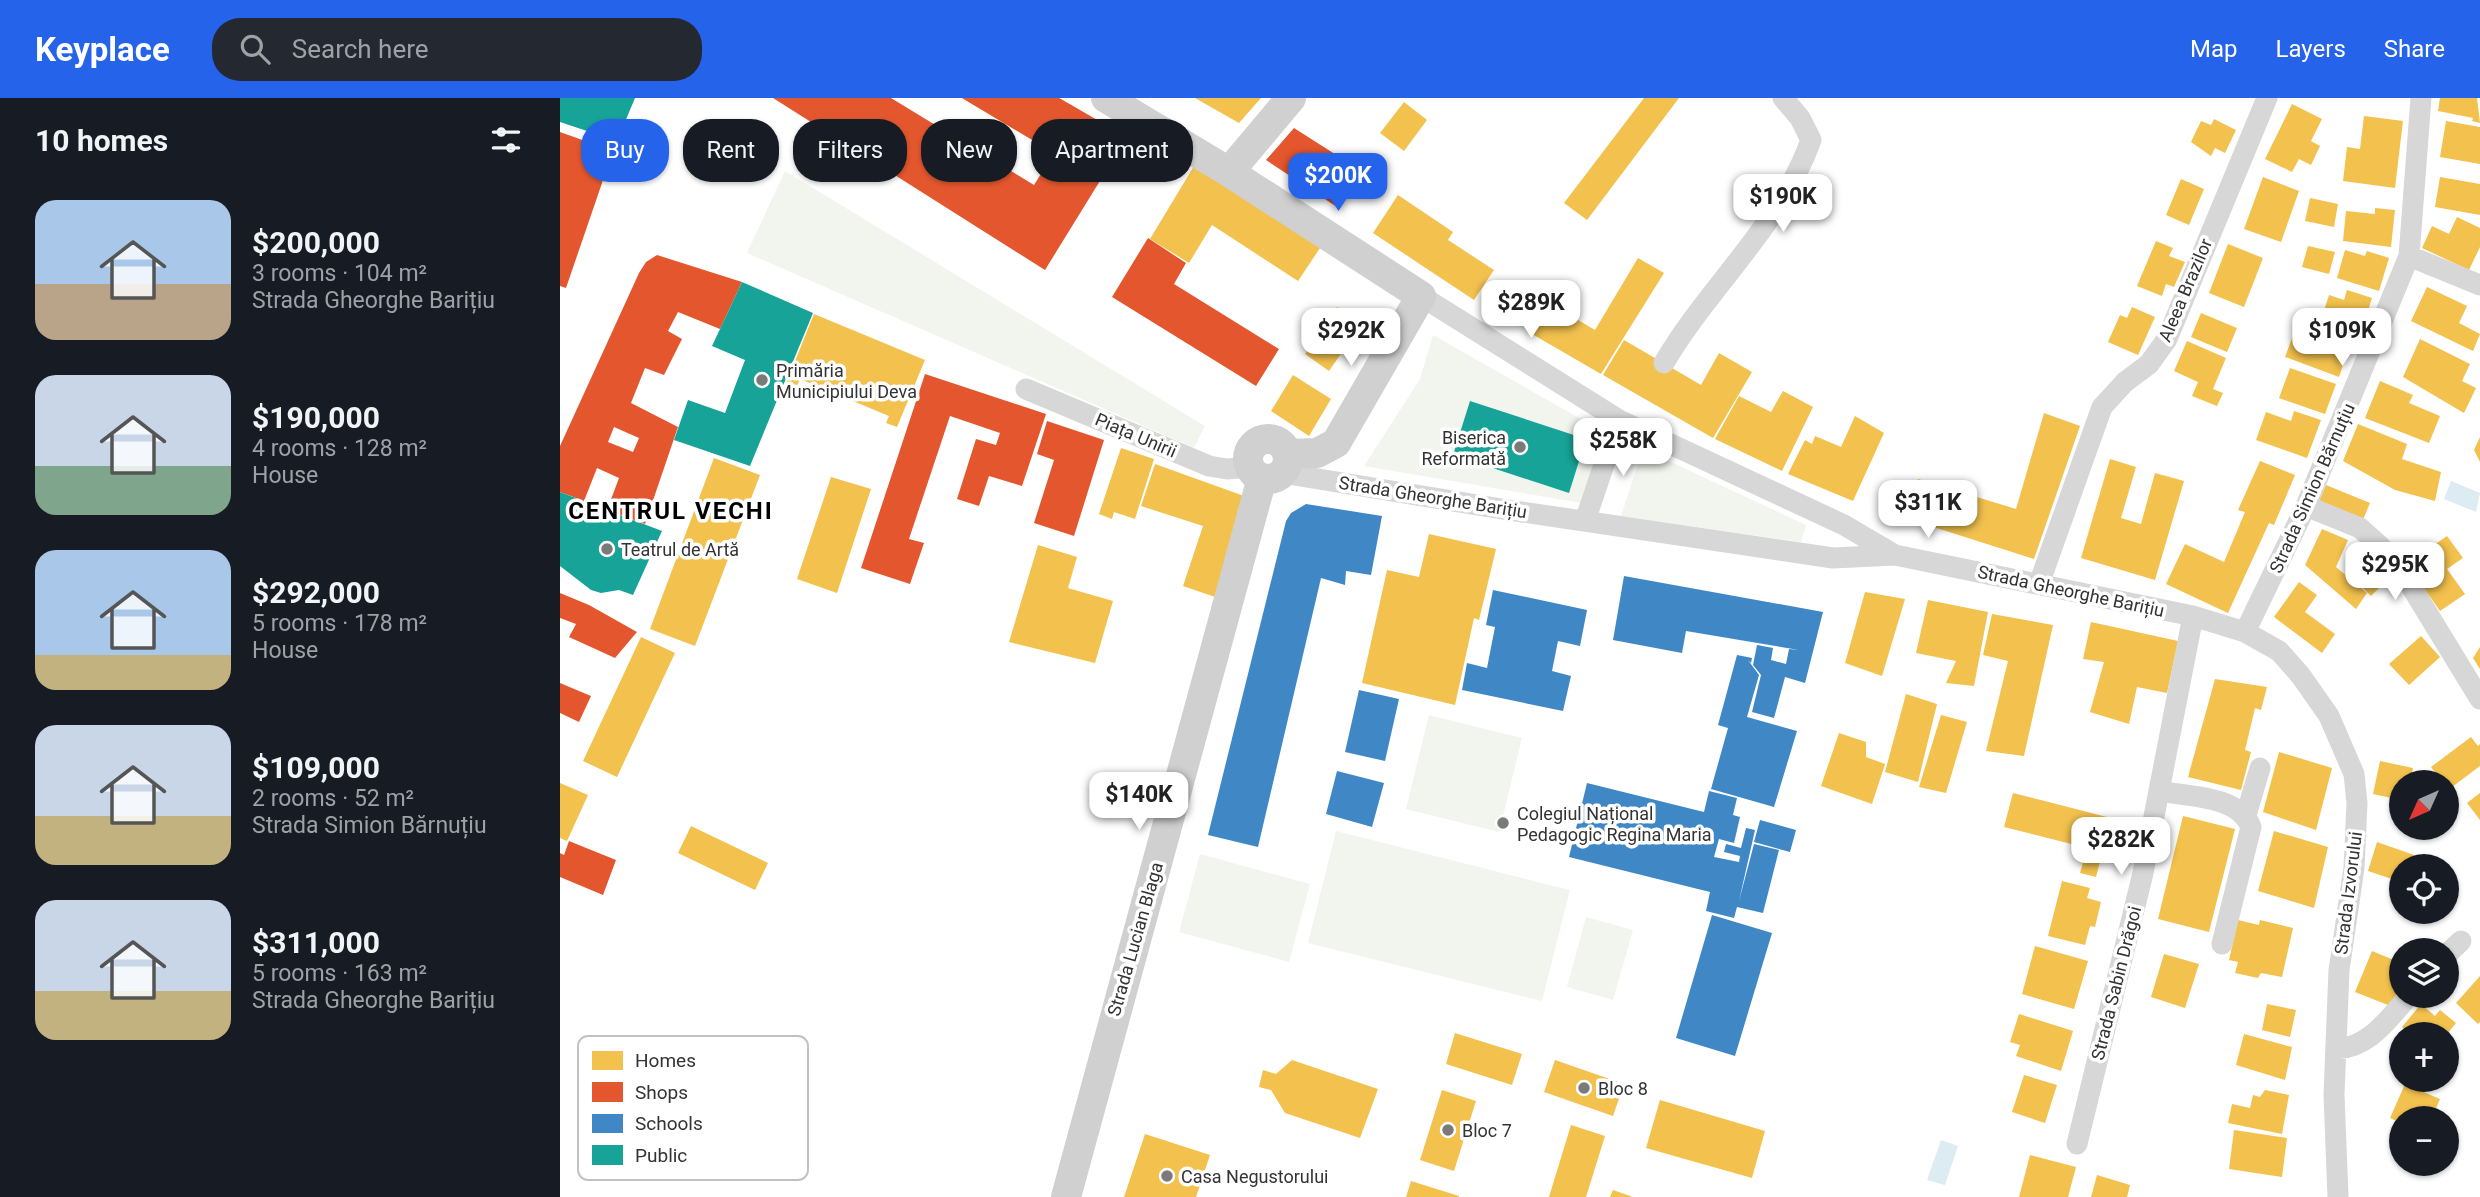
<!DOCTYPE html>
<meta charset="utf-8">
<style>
:root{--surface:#171b24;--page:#242831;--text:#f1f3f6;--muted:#9ea1a6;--accent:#2563eb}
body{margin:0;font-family:Roboto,sans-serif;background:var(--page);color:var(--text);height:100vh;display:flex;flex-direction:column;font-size:26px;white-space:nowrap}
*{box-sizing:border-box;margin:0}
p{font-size:23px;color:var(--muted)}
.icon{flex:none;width:38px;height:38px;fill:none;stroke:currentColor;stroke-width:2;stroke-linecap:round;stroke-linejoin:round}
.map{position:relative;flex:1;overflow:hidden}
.drawer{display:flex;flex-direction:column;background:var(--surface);width:560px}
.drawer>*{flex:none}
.top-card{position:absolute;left:21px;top:21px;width:665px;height:63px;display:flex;gap:14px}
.needle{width:46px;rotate:225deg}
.controls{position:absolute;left:1829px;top:672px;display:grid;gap:14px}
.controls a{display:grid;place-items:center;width:70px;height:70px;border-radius:50%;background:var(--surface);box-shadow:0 2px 5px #0004;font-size:35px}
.price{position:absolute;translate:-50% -60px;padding:0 16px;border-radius:14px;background:#fff;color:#222;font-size:23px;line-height:46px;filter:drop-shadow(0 2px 4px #0008)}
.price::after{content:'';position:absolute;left:50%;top:42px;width:21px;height:16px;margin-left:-10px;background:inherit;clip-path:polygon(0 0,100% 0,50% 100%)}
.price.current{background:var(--accent);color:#fff}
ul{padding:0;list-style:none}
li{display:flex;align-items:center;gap:21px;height:175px;padding:0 35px}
li span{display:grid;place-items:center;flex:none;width:196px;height:140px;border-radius:21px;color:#555}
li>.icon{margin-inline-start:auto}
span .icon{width:84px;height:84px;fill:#fffc;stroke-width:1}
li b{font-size:30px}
h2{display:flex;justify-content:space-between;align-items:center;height:84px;padding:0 35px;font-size:30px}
.pill{padding:0 24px;border-radius:28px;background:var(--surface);box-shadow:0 2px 5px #0004;font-size:24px;line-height:63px}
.pill.current{background:var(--accent);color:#fff}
header{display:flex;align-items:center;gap:42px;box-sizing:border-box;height:98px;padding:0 35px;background:var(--accent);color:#fff}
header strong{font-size:33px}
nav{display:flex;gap:38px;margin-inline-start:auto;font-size:24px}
.search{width:490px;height:63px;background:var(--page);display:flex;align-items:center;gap:18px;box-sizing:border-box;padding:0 24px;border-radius:28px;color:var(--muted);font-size:26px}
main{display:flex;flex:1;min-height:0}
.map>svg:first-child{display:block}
</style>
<header>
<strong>Keyplace</strong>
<div class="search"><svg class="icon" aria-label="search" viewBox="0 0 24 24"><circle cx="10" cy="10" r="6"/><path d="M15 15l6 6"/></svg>Search here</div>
<nav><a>Map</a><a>Layers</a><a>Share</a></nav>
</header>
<main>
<section class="drawer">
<h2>10 homes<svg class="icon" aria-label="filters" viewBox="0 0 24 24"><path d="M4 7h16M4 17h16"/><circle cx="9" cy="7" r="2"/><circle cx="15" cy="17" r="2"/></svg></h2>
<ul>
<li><span style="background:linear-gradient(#a9c7e8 60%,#b9a48a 0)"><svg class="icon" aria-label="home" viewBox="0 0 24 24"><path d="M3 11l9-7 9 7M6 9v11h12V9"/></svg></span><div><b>$200,000</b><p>3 rooms · 104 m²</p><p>Strada Gheorghe Barițiu</p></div></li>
<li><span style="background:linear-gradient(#c9d6e8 65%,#7fa58c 0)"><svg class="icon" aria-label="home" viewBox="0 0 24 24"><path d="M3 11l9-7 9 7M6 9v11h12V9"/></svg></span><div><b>$190,000</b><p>4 rooms · 128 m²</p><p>House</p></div></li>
<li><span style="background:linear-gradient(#a9c7e8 75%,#c2b280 0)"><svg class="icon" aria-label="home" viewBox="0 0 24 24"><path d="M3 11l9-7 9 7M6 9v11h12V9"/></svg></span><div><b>$292,000</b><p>5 rooms · 178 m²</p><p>House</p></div></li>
<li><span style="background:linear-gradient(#c9d6e8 65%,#c2b280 0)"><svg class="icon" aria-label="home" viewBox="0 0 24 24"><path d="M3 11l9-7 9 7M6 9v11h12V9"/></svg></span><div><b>$109,000</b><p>2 rooms · 52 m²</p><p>Strada Simion Bărnuțiu</p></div></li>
<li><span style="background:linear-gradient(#c9d6e8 65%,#c2b280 0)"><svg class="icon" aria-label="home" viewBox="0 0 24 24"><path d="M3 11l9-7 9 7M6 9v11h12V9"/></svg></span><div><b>$311,000</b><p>5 rooms · 163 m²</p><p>Strada Gheorghe Barițiu</p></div></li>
</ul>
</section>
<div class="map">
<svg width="1920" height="1099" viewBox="0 0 1920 1099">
<rect width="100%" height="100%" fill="#fff"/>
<path fill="#f1f5ed" d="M 225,73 L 645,328 L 634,350 L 187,155 Z
M 873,237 L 1058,342 L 1033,407 L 804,368 L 860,281 Z
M 1083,351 L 1246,427 L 1241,444 L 1061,418 Z
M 869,617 L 962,640 L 939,734 L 846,711 Z
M 776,733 L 1010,792 L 982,903 L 748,845 Z
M 640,756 L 750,786 L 729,864 L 619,834 Z
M 1026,819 L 1073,832 L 1053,902 L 1007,889 Z"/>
<path fill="#ddebf3" d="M 1891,383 L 1920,395 L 1916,414 L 1884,401 Z
M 1381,1042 L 1398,1048 L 1385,1087 L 1367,1082 Z"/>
<path fill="#f2c14e" d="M 402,0 L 499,0 L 520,12 L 494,55 Z
M 635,0 L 701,0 L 679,25 Z
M 1084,0 L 1119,0 L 1027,122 L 1004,105 Z
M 1880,0 L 1917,0 L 1920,25 L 1912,23 L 1913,20 L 1878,13 Z
M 844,4 L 867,22 L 844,53 L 820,35 Z
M 1732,6 L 1762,21 L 1751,43 L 1760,48 L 1751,67 L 1739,61 L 1732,74 L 1705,61 Z
M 1804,18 L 1843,23 L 1835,90 L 1783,83 L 1787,49 L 1800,51 Z
M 1654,21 L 1676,32 L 1665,55 L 1655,50 L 1651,58 L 1631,44 L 1641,23 L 1651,27 Z
M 1886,23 L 1920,29 L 1920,66 L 1880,59 Z
M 634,68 L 760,150 L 738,183 L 652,127 L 629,165 L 590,141 Z
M 1703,79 L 1739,93 L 1721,144 L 1684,131 Z
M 1880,79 L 1920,86 L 1920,117 L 1875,109 Z
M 1621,81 L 1644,91 L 1629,127 L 1606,117 Z
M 838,97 L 893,134 L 888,142 L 934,172 L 914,202 L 813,135 Z
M 1750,100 L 1778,106 L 1774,129 L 1745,123 Z
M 1815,110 L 1835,112 L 1831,149 L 1783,143 L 1786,113 L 1815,116 Z
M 1897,119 L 1920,130 L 1920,149 L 1909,172 L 1862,150 L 1872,128 L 1889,136 Z
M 1596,143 L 1613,150 L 1609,158 L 1625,164 L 1614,189 L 1606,186 L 1602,198 L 1577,188 Z
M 1668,146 L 1703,160 L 1684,209 L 1649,195 Z
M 1748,148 L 1775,154 L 1769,176 L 1742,169 Z
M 1785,152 L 1805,158 L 1807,153 L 1829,160 L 1819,193 L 1777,180 Z
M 1078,160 L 1104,175 L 1041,276 L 972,236 L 991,206 L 1035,232 Z
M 1867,189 L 1907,208 L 1899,225 L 1920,236 L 1913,253 L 1851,223 Z
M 1787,192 L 1812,200 L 1801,235 L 1761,222 L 1769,197 L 1784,202 Z
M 777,209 L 808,230 L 796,249 L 789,244 L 769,273 L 745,256 Z
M 1572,209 L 1595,219 L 1578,257 L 1548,244 L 1560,217 L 1567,220 Z
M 1641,215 L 1677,230 L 1667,254 L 1631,239 Z
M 254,216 L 365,262 L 337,329 L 326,325 L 329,318 L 240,281 L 233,297 L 223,293 Z
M 1734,235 L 1765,247 L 1769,236 L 1791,244 L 1779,279 L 1725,259 Z
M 1860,241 L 1910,266 L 1902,283 L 1916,290 L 1904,315 L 1843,279 Z
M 1064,242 L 1141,287 L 1159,255 L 1192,274 L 1153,340 L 1043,277 Z
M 1627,243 L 1666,260 L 1653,291 L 1663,295 L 1657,308 L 1632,298 L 1638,284 L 1614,273 Z
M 1730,270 L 1776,286 L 1765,316 L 1719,300 Z
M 733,277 L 771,301 L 749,338 L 711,313 Z
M 1820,283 L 1853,297 L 1849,305 L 1880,318 L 1869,345 L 1805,320 Z
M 1223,293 L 1253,309 L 1222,373 L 1155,341 L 1179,298 L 1211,314 Z
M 1734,313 L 1761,322 L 1747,360 L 1696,342 L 1706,314 L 1731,323 Z
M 1484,315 L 1520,328 L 1474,461 L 1342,419 L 1358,381 L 1456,411 Z
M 1295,318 L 1324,335 L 1293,403 L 1228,376 L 1245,342 L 1252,346 L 1255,338 L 1281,349 Z
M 1798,326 L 1847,346 L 1842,361 L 1881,374 L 1875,403 L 1835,392 L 1783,363 Z
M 1920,339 L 1920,364 L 1914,352 Z
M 561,350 L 594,361 L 575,421 L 554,414 L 552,421 L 539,416 Z
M 154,360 L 200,377 L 135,548 L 90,531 Z
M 1550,361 L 1576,369 L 1561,420 L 1581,426 L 1595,375 L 1624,383 L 1595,482 L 1521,460 Z
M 1700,363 L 1735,377 L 1714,427 L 1709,425 L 1668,515 L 1606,486 L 1625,446 L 1664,464 L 1685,414 L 1678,412 Z
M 595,366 L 684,398 L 658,500 L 623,488 L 643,428 L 581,408 Z
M 271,379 L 311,391 L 277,495 L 237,481 Z
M 1766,387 L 1810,405 L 1802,424 L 1758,405 Z
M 1762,431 L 1788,442 L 1776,469 L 1807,495 L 1796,511 L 1745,467 Z
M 869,436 L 936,451 L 919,522 L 914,520 L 895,607 L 802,585 L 827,472 L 859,479 Z
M 1887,438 L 1903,460 L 1887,471 L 1905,496 L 1880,513 L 1847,466 Z
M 478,447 L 517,459 L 508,490 L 553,503 L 535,565 L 449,544 Z
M 1821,456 L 1837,472 L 1811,498 L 1795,482 Z
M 1739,484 L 1757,497 L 1745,514 L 1775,536 L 1762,555 L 1714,519 Z
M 1305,494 L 1345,501 L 1322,578 L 1285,565 Z
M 1368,502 L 1428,514 L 1414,588 L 1386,585 L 1396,563 L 1356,555 Z
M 1432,516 L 1493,527 L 1464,658 L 1426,653 L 1448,563 L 1423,557 Z
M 1531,524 L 1618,543 L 1607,595 L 1577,589 L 1569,626 L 1530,614 L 1544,564 L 1523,561 Z
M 1861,538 L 1880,559 L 1849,587 L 1829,566 Z
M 81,539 L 115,555 L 57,679 L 23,663 Z
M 1920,549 L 1920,571 L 1913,560 Z
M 1655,581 L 1707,589 L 1701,612 L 1695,610 L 1685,652 L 1691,654 L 1681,692 L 1628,679 Z
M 1346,596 L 1377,606 L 1358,684 L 1325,674 Z
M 1381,617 L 1407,624 L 1386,695 L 1359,689 Z
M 1279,635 L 1306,644 L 1306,659 L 1325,666 L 1312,706 L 1261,688 Z
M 1911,639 L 1918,648 L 1920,646 L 1920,668 L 1888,692 L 1886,684 L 1882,684 L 1871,669 Z
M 1719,654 L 1772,670 L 1756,732 L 1703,714 Z
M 1820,663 L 1853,670 L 1850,684 L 1841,684 L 1841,702 L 1813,696 Z
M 0,685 L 28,697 L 7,743 L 0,740 Z
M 1453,695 L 1551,720 L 1536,779 L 1520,775 L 1527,750 L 1444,729 Z
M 1920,695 L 1920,722 L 1907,705 Z
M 1623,718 L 1675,731 L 1649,834 L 1598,821 Z
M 131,728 L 208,765 L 195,792 L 118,755 Z
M 1714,733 L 1768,749 L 1754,810 L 1698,793 Z
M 1817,744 L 1857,758 L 1853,768 L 1841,768 L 1841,784 L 1808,773 Z
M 1502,783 L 1530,790 L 1527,800 L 1541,804 L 1535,829 L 1530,828 L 1525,847 L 1488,838 Z
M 1678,822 L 1699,827 L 1700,822 L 1733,830 L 1722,879 L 1701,875 L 1698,880 L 1675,875 L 1678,864 L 1669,862 Z
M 1475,848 L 1528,863 L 1514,911 L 1462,896 Z
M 1812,853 L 1841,865 L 1841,889 L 1833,909 L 1795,894 Z
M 1604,856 L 1639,866 L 1625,910 L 1591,899 Z
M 1920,878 L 1920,924 L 1918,926 L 1896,905 Z
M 1707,906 L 1736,912 L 1730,939 L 1702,932 Z
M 1861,906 L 1875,918 L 1880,912 L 1896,925 L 1887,936 L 1850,936 L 1842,929 Z
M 1459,916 L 1513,933 L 1501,973 L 1456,958 L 1460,947 L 1450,944 Z
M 895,935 L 962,956 L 952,987 L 886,966 Z
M 1684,936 L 1732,949 L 1725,982 L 1676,967 Z
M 732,962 L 818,991 L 800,1040 L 725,1015 L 711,992 L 699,989 L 703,972 L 716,976 Z
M 995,962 L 1064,986 L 1053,1018 L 984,994 Z
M 1464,977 L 1497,987 L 1485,1025 L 1452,1014 Z
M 1845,986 L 1880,1001 L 1872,1020 L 1841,1020 L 1841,1025 L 1830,1020 Z
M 882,992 L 916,1003 L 894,1073 L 860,1062 Z
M 1705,992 L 1729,997 L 1722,1036 L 1668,1025 L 1672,1006 L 1690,1010 L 1693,997 L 1700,999 Z
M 1100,1002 L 1205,1033 L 1192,1080 L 1086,1050 Z
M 1011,1027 L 1045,1038 L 1026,1099 L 989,1099 Z
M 1674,1032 L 1727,1040 L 1722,1079 L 1669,1071 Z
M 585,1036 L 650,1057 L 636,1099 L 564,1099 Z
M 1470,1057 L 1516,1069 L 1508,1099 L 1459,1099 Z
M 1537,1077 L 1570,1087 L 1567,1099 L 1531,1099 Z
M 851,1083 L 899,1098 L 899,1099 L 846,1099 Z
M 1053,1092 L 1073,1099 L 1050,1099 Z"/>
<path fill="#e4572e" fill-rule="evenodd" d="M 213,0 L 331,0 L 474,87 L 494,55 L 402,0 L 499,0 L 567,39 L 485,172 Z
M 734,30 L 803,74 L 777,109 L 706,62 Z
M 0,34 L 53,53 L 6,190 L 0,188 Z
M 588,140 L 626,165 L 614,186 L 719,251 L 696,288 L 552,199 Z
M 97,157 L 182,184 L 160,231 L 118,214 L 108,233 L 122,241 L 104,277 L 85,270 L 71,305 L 118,329 L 85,426 L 47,412 L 59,380 L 37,370 L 24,403 L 0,394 L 0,348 L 79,175 L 86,164 ZM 54,329 L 79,340 L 73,354 L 48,344 Z
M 365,276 L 486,316 L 462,388 L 429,378 L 419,408 L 397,401 L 416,341 L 436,347 L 440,335 L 390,318 L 349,441 L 364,445 L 350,486 L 301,470 Z
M 487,323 L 544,342 L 514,438 L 474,425 L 494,362 L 477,356 Z
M 0,495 L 29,507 L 77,534 L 55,560 L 9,539 L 16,526 L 0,520 Z
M 0,585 L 31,598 L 19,624 L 0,615 Z
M 9,743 L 56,762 L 43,797 L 0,779 L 0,755 L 4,757 Z"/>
<path fill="#3f88c5" d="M 746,406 L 822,418 L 811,477 L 786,473 L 785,487 L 761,480 L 698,749 L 648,737 L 726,423 L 731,415 Z
M 1064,478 L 1263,514 L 1245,585 L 1225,579 L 1214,620 L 1192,614 L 1201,577 L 1193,567 L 1197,547 L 1213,550 L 1211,562 L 1226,566 L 1229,551 L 1239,552 L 1126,533 L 1122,555 L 1053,542 Z
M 933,492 L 1027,512 L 1020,548 L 998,543 L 992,573 L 1011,578 L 1003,613 L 902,592 L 907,565 L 927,570 L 935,529 L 926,527 Z
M 1177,557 L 1192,560 L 1191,565 L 1188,562 L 1199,577 L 1187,619 L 1237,633 L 1214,709 L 1151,691 L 1168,630 L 1158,627 Z
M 799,592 L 839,601 L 825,663 L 785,654 Z
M 777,673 L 824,685 L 812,729 L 766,716 Z
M 1027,685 L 1144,714 L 1149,693 L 1177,700 L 1173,717 L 1180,719 L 1174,745 L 1159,741 L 1154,759 L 1179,764 L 1180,758 L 1164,754 L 1166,746 L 1181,750 L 1186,730 L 1195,732 L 1179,803 L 1194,746 L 1219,752 L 1203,815 L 1177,809 L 1174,820 L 1146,813 L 1150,794 L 1009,759 Z
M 1200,722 L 1236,732 L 1230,754 L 1194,744 Z
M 1152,817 L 1212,835 L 1175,958 L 1116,940 Z"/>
<path fill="#17a398" d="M 0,0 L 75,0 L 57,43 L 0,24 Z
M 182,184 L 253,215 L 190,368 L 114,342 L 128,302 L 165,315 L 185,262 L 152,248 Z
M 910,303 L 1026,341 L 1009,395 L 893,357 Z
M 0,394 L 102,433 L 73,497 L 59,492 L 41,495 L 31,492 L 0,468 Z"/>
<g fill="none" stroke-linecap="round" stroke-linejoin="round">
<path stroke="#d7d7d7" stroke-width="21" d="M 1849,158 L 1920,187
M 861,198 L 1059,322 L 1284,427 L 1335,457 L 1633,518 L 1685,534 L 1719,553 L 1741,578 L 1769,618 L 1794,676 L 1797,705 L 1794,770 L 1779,872 L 1774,997 L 1778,1099
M 1104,265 C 1149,188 1221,127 1251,42 L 1240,20 L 1223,0
M 466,291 L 649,368 L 667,371 L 689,369
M 722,375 L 942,411 L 1273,460 L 1335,457
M 1746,408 L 1800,430 L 1819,447 L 1841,472 L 1920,601
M 1025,423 L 1059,322
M 1479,486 L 1542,309 L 1565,284 L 1589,266 L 1607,241 L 1707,0
M 1685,534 L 1746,408 L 1849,158 L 1861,0
M 1599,693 C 1629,699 1678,697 1691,729 L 1662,846
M 1686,717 L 1700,670
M 1886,857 L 1901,843
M 1776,951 C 1809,950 1828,921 1849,898
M 1517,1046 L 1583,775 L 1633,518"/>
<path stroke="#d0d0d0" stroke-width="30" d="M 546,0 L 669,74 L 861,198 L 776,345 L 757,355 L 727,356
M 669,74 L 731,0
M688 361a20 20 0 1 1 40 0a20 20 0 1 1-40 0Z
M 506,1099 L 702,380"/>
</g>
<g fill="#7a7a7a" stroke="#fff" stroke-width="2.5">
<circle cx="202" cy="282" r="7"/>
<circle cx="960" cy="349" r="7"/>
<circle cx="47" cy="451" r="7"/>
<circle cx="943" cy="725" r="7"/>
<circle cx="1024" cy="990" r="7"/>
<circle cx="888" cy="1032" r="7"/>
<circle cx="607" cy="1078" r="7"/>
</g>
<g text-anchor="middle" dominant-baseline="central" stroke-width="7" stroke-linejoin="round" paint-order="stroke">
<g font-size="18" fill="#333" stroke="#fff">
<text transform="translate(1625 192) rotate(-67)">Aleea Brazilor</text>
<text transform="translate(576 337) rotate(23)">Piața Unirii</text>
<text transform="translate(1752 390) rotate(-66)">Strada Simion Bărnuțiu</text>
<text transform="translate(873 399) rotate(9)">Strada Gheorghe Barițiu</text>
<text transform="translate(1511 493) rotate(12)">Strada Gheorghe Barițiu</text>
<text transform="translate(1788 795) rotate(-83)">Strada Izvorului</text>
<text transform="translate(575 841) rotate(-74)">Strada Lucian Blaga</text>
<text transform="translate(1556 885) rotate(-76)">Strada Sabin Drăgoi</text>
</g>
<g font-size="18" fill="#333" stroke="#fff" text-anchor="start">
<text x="216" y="272">Primăria<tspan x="216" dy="21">Municipiului Deva</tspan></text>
<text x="946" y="339" text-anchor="end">Biserica<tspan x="946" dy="21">Reformată</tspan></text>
<text x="61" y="451">Teatrul de Artă</text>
<text x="957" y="715">Colegiul Național<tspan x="957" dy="21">Pedagogic Regina Maria</tspan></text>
<text x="1038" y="990">Bloc 8</text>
<text x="902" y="1032">Bloc 7</text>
<text x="621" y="1078">Casa Negustorului</text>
</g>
<g font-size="24" font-weight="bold" letter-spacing="2" fill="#000" stroke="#fff">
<text x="111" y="413">CENTRUL VECHI</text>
</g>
</g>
<rect x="18" y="938" width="230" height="144" rx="10" fill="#fff" stroke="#c2c2c2" stroke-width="2"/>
<rect x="32" y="953" width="31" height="19" fill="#f2c14e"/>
<rect x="32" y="984" width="31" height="20" fill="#e4572e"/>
<rect x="32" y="1016" width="31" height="19" fill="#3f88c5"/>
<rect x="32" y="1047" width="31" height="20" fill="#17a398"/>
<g font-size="19" fill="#333">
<text x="75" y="969">Homes</text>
<text x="75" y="1001">Shops</text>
<text x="75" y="1032">Schools</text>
<text x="75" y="1064">Public</text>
</g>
</svg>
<div class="controls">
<a><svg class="needle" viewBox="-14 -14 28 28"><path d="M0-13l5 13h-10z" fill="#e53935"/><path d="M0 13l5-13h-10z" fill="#9ea1a6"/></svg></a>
<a><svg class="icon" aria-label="locate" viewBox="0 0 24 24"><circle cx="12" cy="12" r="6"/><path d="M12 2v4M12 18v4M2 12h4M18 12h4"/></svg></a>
<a><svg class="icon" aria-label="layers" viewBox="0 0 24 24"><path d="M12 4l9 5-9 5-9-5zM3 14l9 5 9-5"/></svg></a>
<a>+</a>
<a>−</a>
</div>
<b class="price current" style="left:778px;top:115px">$200K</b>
<b class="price" style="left:1223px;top:136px">$190K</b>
<b class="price" style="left:971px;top:242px">$289K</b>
<b class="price" style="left:791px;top:270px">$292K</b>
<b class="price" style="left:1782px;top:270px">$109K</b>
<b class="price" style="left:1063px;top:380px">$258K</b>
<b class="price" style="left:1368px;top:442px">$311K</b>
<b class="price" style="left:1835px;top:504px">$295K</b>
<b class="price" style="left:579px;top:734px">$140K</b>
<b class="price" style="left:1561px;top:779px">$282K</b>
<div class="top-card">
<a class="pill current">Buy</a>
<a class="pill">Rent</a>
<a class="pill">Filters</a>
<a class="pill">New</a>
<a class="pill">Apartment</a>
</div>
</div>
</main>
